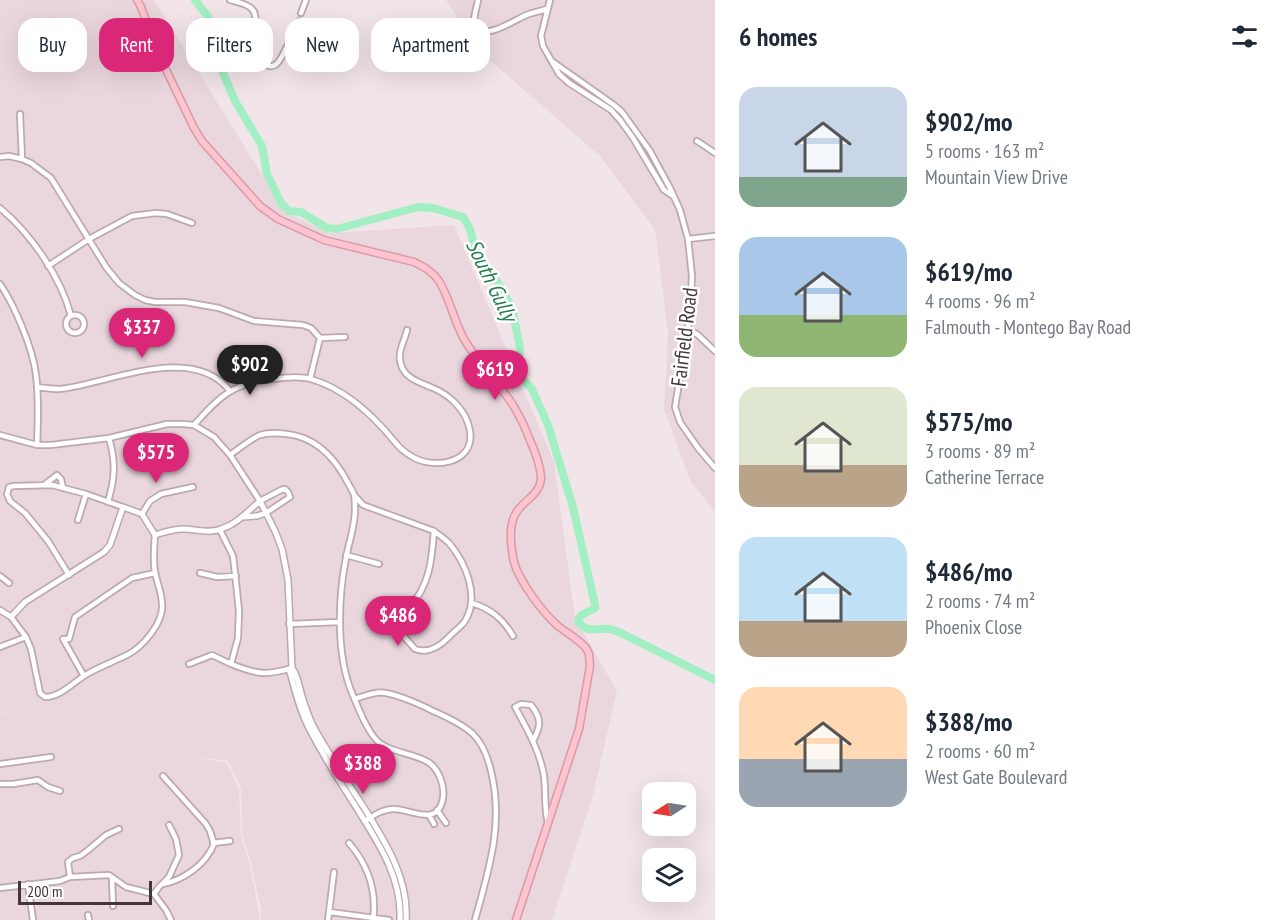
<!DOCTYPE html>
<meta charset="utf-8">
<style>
:root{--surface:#fff;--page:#f2f2f3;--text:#1f2937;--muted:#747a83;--accent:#db2777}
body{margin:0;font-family:"PT Sans Narrow",sans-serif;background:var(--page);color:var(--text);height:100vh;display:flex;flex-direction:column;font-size:22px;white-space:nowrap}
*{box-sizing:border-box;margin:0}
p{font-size:20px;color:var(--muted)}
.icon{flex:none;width:33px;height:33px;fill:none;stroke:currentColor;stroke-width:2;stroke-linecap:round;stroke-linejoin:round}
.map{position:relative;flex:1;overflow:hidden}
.panel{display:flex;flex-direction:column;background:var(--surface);width:570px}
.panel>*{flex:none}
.banner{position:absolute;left:18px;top:18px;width:570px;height:54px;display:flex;gap:12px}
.needle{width:39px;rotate:258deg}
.controls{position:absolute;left:642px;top:782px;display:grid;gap:12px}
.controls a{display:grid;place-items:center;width:54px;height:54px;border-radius:12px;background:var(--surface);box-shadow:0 6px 24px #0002;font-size:30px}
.scale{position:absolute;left:18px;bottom:15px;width:134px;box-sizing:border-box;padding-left:6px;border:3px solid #45353b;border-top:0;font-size:16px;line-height:21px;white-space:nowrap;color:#45353b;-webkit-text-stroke:4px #fff;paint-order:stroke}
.price{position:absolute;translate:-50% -51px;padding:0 14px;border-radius:21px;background:var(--accent);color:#fff;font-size:20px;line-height:39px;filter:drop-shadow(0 2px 3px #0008)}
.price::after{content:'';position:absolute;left:50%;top:36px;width:18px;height:14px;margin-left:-9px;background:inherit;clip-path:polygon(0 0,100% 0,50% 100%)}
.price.on{background:#222;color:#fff}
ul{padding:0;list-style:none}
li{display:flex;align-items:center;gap:18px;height:150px;padding:0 24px}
li span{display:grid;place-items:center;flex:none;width:168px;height:120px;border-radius:18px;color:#555}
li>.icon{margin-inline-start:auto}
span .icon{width:72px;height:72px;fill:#fffc;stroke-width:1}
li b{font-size:26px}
h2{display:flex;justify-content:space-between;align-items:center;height:72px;padding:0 24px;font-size:26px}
.tag{padding:0 21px;border-radius:18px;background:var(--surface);box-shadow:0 6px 24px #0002;font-size:21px;line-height:54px}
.tag.on{background:var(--accent);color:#fff}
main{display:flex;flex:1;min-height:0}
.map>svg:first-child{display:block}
</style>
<main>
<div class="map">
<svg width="715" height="920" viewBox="0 0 715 920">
<rect width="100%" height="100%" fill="#f2e5e9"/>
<path fill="#ead7dd" d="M 0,0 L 154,0 L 285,212 L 331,233 L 454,225 L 554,462 L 575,618 L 617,691 L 592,799 L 552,920 L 261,920 L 261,910 L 250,859 L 242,834 L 241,788 L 228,761 L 196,757 L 227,763 L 239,789 L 241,835 L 249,861 L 259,912 L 260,920 L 0,920 L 0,712 L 13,716 L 0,711 Z
M 446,0 L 715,0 L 715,513 L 690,480 L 664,409 L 668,332 L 655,230 L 600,156 L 478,50 Z"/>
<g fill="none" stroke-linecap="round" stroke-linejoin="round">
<path stroke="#a1efc3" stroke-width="8" d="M 195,0 L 209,18 L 211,25 L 210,37 L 215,54 L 235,101 L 262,146 L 267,174 L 281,203 L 289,211 L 301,212 L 327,228 L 337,229 L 418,207 L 433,208 L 463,217 L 470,229 L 475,249 L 481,262 L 499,284 L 512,308 L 520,348 L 518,369 L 519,375 L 532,389 L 548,425 L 573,507 L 595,605 L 595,608 C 589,613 580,612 578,621 C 588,635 597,627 610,629 C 613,630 616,631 619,632 L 715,680"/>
<path stroke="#cfc2c6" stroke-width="4.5" stroke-dasharray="4.5 2" stroke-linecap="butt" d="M 288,45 L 301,13"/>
<defs>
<path id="minor" d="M 230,0 C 237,2 248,4 252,9 C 263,21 243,48 263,63 C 278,74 282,54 288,45
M 478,0 C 477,8 471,22 476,28 C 485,41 519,17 529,14 C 535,12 541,11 547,9
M 550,0 L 541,36 L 543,46 L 559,74 L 569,83 L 611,110 L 620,120 L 633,138 L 664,190 L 673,196
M 301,13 L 306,0
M 553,62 L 614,105 L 622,112 L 650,151 L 670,188 L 680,210 L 688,239 L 692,276 L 691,295 L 688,329 L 675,407 L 680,422 L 698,448 L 715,468
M 20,114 L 22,159
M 697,141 L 715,153
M 0,157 L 9,156 L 22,159 L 31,163 L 51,178 L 106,267 L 119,283 L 135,295 L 145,300 L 155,302 L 185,302 L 219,308 L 254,321 L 303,325 L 311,328 L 320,338 L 310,379
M 0,208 C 31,234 61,277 71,316
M 688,239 L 715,236
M 48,266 L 89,239 L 132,216 L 156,213 L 167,214 L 192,223
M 0,284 C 15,306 33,349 36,375 C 39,398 38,422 37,445
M66 324a9 9 0 1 1 18 0a9 9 0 1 1-18 0Z
M 688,329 L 698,335 L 715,351
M 320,338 L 345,337
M 37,387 C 44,388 52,389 60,389 C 108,384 192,342 230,391
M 194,425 C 205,413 217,399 231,391 C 247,381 293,374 311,379 C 345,389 372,414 394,441 C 398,446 404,452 411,456 C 433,470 475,464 470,431 C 467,411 450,395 433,388 C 419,382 402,378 400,360 C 398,350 405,340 407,330
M 0,435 L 37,445 L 51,445 L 109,438 L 167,424 L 182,424 L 194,425 L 214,437 L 230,455 L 260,501 L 281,490 L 285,489 L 288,492 L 290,497 L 266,513
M 230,455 C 239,449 250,439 260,435 C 270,432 278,433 287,434 C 316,437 335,458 348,483 C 350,487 353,491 354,495 C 355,499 355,505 355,509 C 355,527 349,541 346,558 C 338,598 336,655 352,693 C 358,707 368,735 381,744 C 395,753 415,754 428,762 C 439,769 445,786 443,798 C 438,828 411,809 394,809 C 383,809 374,815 365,821
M 44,485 L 57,475 L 61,479 L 63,488
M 8,491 L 9,487 L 14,486 L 52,485 L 86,494 L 123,507
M 8,491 L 7,494 L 10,501 L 25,513 L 48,541 L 69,575
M 355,496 L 363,505 L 434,531 C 432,557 430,587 409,607 C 404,613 397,617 391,622 L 415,649 C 428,654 439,647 448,638 C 453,632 461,627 465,621 C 480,597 466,563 449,543 C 445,539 439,535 434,531
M 108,502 C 115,478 116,462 109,438
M 142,514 L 150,501 L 161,494 L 193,487
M 78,520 L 86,494
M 220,530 L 233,556 L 236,582 L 239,611 L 238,638 L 231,664 C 256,674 266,676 292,668
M 346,555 L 379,564
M 200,573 L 217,577 L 236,576
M 0,576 L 9,583
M 472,603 C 491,609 503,619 513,636
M 11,617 L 26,637 L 31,649 L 40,693 L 45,697 C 62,697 75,680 89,673 C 101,666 115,661 127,655 C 143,647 164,622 162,604 C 162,593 157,583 155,572 C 153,561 154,547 155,535
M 289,624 L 340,622
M 0,647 L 26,637
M 189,664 L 212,655 L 231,664
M 84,676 L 63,639 L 69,639 L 75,617 L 132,578 L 155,573
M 355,699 C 364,696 376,691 386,693 C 398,695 422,705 433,711 C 447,717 462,724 473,734 C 483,744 488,758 491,771 C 504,824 489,869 475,920
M 533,741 C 541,726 542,719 531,705 L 521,704 L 515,707 C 527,729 540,751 544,776 C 546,792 544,808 548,823
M 0,764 L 51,757
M 0,784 L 13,784 L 38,780 L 48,787 L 60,791
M 437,810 L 446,823
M 429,815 L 434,824
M 213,843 L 230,841
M 349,843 C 368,865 377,891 373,920
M 70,877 L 68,862 L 73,858 L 80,856 L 87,851 L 106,835 L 119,829
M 112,878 L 113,906
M 28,884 L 33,920
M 163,884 C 184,880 206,864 214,844 L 210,831 L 206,824 L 163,776
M 0,888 L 60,881 L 70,877 L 109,875 L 126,887 L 154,894 L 166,910 L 171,920
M 154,894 L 159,887 L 169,877 L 179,855 L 176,839 L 169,825
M 330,912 L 389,920
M 88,915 L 89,920
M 328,920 L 334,872"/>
<path id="tertiary" d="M 244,517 L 257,516 L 266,513
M 0,610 L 11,617 L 25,602 L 104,552 L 110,545 L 123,507 L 142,514 L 155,535 C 164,532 173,529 183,529 C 196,529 209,534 221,529 C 237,524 248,511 260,501 L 275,531 L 282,549 L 288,580 L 292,668 L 290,672 C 295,691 300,711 309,728 C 324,758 343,786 361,815 C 381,847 402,880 400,920
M 292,668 C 297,674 298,682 300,689 C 303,701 307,712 312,724 C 327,752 345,779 363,806 C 384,840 409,878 406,920"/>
<path id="secondary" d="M 137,0 L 141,7 L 158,53 L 194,128 L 202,141 L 260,206 L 278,219 L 324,240 L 414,262 C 424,267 432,271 439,281 C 450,299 454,321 464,339 C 478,363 498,382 513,405 C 519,415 525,427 529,438 C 535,451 540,463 541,477 C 541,495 523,500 516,513 C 508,526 511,548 514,562 C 519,581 543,613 558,626 C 567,633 578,639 586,648 L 589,654 L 590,666 L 579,729 L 516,920"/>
</defs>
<use href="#minor" stroke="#bea8af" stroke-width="8"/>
<use href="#tertiary" stroke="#bea8af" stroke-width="8"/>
<use href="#secondary" stroke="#d899a8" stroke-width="9"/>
<use href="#minor" stroke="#fff" stroke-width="4.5"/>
<use href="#tertiary" stroke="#fff" stroke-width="5"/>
<use href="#secondary" stroke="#fec4d0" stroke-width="6"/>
</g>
<g text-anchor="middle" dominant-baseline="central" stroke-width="5" stroke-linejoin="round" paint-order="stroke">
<g font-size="21" fill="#45353b" stroke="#fff">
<text transform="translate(684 337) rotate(-83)">Fairfield Road</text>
</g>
<g font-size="22" font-style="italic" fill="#26804e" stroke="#fff">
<text transform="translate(492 280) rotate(64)">South Gully</text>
</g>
</g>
</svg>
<div class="controls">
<a><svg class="needle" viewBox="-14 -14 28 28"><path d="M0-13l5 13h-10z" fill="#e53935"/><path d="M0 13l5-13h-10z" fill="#747a83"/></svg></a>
<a><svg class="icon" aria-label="layers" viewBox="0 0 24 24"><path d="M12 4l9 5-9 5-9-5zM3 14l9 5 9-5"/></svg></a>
</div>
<div class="scale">200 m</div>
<b class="price" style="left:142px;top:359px">$337</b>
<b class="price on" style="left:250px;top:396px">$902</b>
<b class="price" style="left:495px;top:401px">$619</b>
<b class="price" style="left:156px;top:484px">$575</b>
<b class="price" style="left:398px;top:647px">$486</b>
<b class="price" style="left:363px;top:795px">$388</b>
<div class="banner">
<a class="tag">Buy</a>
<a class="tag on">Rent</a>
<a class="tag">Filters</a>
<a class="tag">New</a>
<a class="tag">Apartment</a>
</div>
</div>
<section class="panel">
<h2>6 homes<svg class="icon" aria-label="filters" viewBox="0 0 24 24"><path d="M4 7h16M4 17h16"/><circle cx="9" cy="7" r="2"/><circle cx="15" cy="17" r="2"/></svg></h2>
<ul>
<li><span style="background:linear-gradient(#c9d6e8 75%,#7fa58c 0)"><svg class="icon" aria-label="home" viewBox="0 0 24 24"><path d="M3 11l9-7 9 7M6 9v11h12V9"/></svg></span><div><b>$902/mo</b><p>5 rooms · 163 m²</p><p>Mountain View Drive</p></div></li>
<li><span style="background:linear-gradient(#a9c7e8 65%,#8fb573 0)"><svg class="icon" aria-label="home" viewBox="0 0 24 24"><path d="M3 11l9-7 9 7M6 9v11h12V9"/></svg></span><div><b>$619/mo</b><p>4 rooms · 96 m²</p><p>Falmouth - Montego Bay Road</p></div></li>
<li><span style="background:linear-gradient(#dfe7d0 65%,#b9a48a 0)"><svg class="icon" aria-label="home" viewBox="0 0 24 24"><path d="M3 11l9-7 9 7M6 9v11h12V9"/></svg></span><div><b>$575/mo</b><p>3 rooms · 89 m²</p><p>Catherine Terrace</p></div></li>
<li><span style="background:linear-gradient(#bfe0f5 70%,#b9a48a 0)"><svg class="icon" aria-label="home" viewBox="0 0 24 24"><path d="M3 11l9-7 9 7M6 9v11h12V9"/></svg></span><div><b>$486/mo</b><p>2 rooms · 74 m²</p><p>Phoenix Close</p></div></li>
<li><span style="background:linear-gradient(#ffd9b3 60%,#9aa5b1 0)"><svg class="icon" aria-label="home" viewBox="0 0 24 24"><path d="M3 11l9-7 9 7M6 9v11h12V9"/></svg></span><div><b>$388/mo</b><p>2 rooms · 60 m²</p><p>West Gate Boulevard</p></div></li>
</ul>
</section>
</main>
